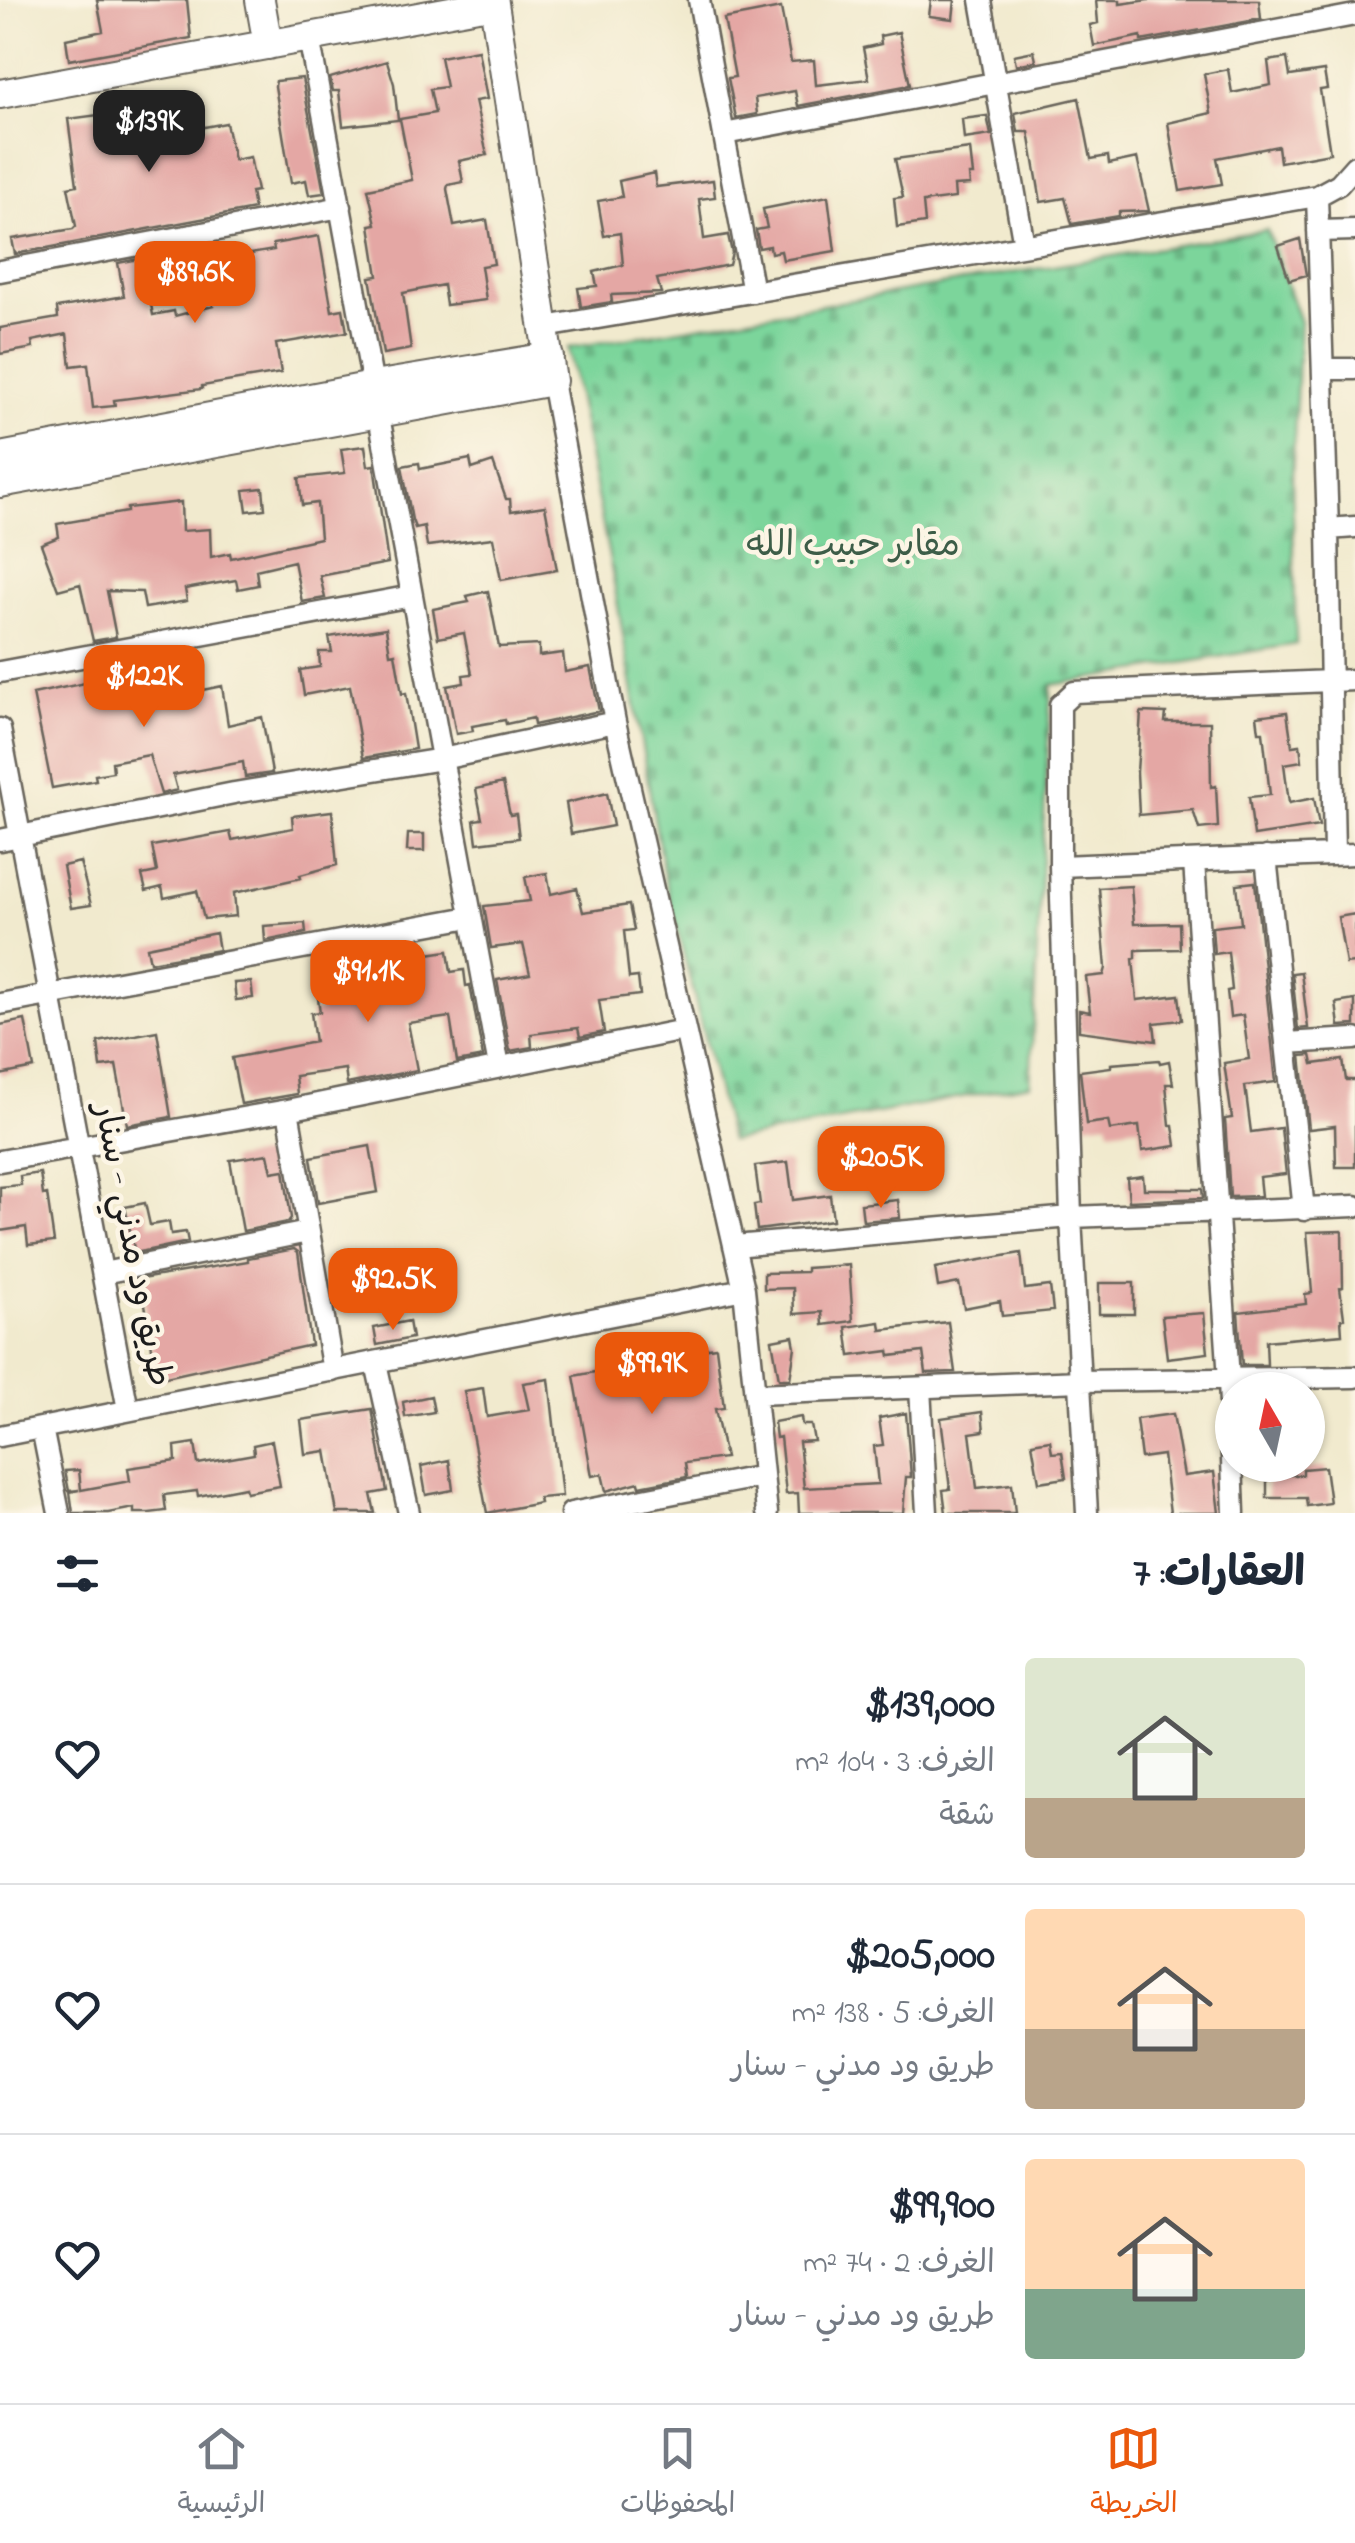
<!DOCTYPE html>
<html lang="ar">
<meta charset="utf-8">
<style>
:root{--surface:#fff;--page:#f2f2f3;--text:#1f2937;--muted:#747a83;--line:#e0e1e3;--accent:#ea580c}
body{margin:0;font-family:"Indie Flower","Playpen Sans Arabic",sans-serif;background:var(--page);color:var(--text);direction:rtl;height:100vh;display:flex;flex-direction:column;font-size:38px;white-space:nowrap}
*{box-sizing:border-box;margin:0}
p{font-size:32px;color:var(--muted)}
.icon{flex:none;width:55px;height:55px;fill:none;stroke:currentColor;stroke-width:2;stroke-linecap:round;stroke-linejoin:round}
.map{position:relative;height:1513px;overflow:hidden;direction:ltr}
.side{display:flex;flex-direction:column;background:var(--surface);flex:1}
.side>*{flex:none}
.needle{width:65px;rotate:351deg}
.controls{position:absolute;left:1215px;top:1372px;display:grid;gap:20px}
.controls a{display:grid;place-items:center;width:110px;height:110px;border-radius:50%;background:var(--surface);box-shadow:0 2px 8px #0004;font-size:50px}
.price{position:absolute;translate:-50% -85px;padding:0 22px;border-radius:20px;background:var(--accent);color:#fff;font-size:32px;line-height:65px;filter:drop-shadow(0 2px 5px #0008)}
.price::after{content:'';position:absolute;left:50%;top:60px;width:30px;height:22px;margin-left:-15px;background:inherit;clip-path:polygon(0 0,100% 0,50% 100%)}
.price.active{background:#222;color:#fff}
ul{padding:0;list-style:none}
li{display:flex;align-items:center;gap:30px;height:250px;padding:0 50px}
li+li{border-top:2px solid var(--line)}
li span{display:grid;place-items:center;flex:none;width:280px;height:200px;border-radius:10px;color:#555}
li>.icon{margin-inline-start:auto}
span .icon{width:120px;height:120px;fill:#fffc;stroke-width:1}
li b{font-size:42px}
h2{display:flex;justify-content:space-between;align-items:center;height:120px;padding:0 50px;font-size:42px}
.menu{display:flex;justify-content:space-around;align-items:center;height:140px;border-top:2px solid var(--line);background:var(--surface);font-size:28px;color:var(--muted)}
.menu a{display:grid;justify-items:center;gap:5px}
.menu .active{color:var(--accent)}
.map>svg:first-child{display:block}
</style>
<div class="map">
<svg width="1355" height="1513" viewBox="0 0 1355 1513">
<defs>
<pattern id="cemetery-stones" width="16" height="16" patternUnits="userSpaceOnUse" patternTransform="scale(2.5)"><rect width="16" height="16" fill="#7bd59b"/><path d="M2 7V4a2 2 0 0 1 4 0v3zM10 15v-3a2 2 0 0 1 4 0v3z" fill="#6ab685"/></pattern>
</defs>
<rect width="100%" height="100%" fill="#fcf5e5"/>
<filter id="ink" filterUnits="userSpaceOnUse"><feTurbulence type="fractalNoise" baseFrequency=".01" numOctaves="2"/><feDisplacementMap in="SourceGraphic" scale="20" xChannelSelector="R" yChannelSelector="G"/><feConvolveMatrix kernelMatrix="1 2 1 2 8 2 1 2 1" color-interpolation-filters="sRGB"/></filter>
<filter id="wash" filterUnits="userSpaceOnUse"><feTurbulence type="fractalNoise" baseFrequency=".0048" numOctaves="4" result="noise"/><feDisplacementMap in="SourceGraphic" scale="40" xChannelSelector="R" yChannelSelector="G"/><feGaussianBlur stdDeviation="2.25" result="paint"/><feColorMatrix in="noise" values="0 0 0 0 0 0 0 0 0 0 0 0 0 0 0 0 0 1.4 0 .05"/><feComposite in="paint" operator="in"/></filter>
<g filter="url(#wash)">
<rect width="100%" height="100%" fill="#f1eace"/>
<path fill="url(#cemetery-stones)" stroke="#4c785c" stroke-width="2.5" d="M 1267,230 L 1300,322 L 1292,477 L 1296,644 L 1051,685 L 1030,1084 L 730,1141 L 664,875 L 613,577 L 568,348 Z"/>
<g id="blocks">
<path fill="#e4a7a4" d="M 97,0 L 187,0 L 191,38 L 69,60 L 66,39 L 103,31 Z
M 931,0 L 955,0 L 953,19 L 929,16 Z
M 1096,0 L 1120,0 L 1120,4 L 1148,0 L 1259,0 L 1261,19 L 1141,41 L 1141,36 L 1094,46 L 1090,25 L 1098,23 Z
M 781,8 L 791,62 L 814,60 L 816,85 L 869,79 L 863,48 L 881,44 L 880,36 L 899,32 L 910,85 L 798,106 L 795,91 L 755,98 L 757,114 L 736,118 L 728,78 L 735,77 L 724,19 Z
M 478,50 L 487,99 L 475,101 L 487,155 L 459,161 L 463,182 L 448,185 L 447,189 L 454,226 L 487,220 L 494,264 L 481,266 L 486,300 L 446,305 L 443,285 L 403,293 L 411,349 L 383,354 L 370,277 L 378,276 L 370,225 L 376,224 L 368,189 L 412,180 L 400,119 L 435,113 L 430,89 L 446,87 L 440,57 Z
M 1034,51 L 1036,61 L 1016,65 L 1014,55 Z
M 1287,58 L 1290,76 L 1324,71 L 1327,89 L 1320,90 L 1330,153 L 1280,162 L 1278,146 L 1217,158 L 1222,184 L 1180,191 L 1168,123 L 1211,113 L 1204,74 L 1228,69 L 1232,93 L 1271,85 L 1268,61 Z
M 387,61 L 394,84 L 398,120 L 343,126 L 339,91 L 333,91 L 330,78 Z
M 302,78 L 324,193 L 309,195 L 306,180 L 291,183 L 275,86 L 276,81 Z
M 1079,98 L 1091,159 L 1108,156 L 1109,164 L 1137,158 L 1149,211 L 1119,212 L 1119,216 L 1072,224 L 1065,198 L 1041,202 L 1029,132 L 1018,132 L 1015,113 Z
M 197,102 L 199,128 L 226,123 L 234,160 L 250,157 L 257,191 L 251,192 L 254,209 L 15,254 L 12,239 L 73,229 L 76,226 L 68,187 L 77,185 L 68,119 Z
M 987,116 L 991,135 L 964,139 L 962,119 Z
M 970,149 L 973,175 L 969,175 L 970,185 L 954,186 L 955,198 L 923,202 L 925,223 L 897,227 L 894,198 L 903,197 L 895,159 Z
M 654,173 L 656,187 L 713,180 L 715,197 L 699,199 L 704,239 L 728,235 L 732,253 L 729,265 L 657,279 L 661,293 L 611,295 L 612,302 L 581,307 L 578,288 L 597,286 L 594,272 L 623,265 L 620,233 L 604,236 L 598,201 L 622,197 L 619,181 Z
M 828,196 L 835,251 L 783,260 L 781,251 L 771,253 L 770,246 L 759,248 L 756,230 L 767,228 L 763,209 Z
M 319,236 L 332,311 L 343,309 L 347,332 L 276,344 L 281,373 L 202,386 L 202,389 L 114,400 L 115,406 L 93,408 L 88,364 L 71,366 L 67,334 L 32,341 L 33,348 L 0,354 L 0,328 L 58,318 L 57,308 L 124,296 L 118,263 L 139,259 L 141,269 L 144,268 L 153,315 L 174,311 L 175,316 L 213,306 L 204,262 L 274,250 L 273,244 Z
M 1300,239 L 1306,275 L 1289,280 L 1278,246 Z
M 365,446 L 368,466 L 374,465 L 388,563 L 320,576 L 325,598 L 302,602 L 294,561 L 256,570 L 258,585 L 238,589 L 236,580 L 185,589 L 187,601 L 145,608 L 142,592 L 107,591 L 116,637 L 93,641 L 80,584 L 58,590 L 41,544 L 59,537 L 57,524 L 127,512 L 127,508 L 181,502 L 182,531 L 210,529 L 211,557 L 230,553 L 231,558 L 320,538 L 317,503 L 302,505 L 299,478 L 345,473 L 341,449 Z
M 470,459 L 472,469 L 493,462 L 506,499 L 510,499 L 511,511 L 545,506 L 557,570 L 501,580 L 493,538 L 427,546 L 424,526 L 415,528 L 412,520 L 402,466 L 419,463 L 420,469 Z
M 263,488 L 265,509 L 247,511 L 244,490 Z
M 488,591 L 499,647 L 539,645 L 539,656 L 563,653 L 565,672 L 590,667 L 599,711 L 534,725 L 533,718 L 506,724 L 505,720 L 472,726 L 473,731 L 456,734 L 447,686 L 464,683 L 463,675 L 472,674 L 464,633 L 438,638 L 433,609 L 469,602 L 467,596 Z
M 386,628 L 390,654 L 395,653 L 402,694 L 406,693 L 415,749 L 363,758 L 350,686 L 304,695 L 300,670 L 320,667 L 319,652 L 332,652 L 329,637 Z
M 189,672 L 193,692 L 222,686 L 228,725 L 262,717 L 272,773 L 245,777 L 243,762 L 173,775 L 177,790 L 161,794 L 149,755 L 112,762 L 113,772 L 95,775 L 96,780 L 52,788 L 33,694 L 118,676 L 118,679 Z
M 1141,712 L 1166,713 L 1165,722 L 1210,722 L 1211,787 L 1216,786 L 1218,827 L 1199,829 L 1193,810 L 1139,815 L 1137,772 Z
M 1287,712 L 1292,746 L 1300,745 L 1302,761 L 1284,764 L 1289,803 L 1314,798 L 1319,826 L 1254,836 L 1249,797 L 1270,795 L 1263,732 L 1259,732 L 1257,716 Z
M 503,783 L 510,815 L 516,814 L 519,838 L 477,843 L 474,820 L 482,819 L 476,789 Z
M 607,793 L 613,826 L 571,834 L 566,803 Z
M 332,811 L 337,865 L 300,875 L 301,878 L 234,893 L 236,916 L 204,919 L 197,891 L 164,898 L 162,887 L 146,891 L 142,875 L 157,872 L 152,846 L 230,832 L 232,840 L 293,828 L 292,816 Z
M 408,834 L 424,834 L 424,851 L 407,851 Z
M 80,862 L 91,905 L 71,908 L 63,866 Z
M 547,873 L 551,894 L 577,888 L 583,912 L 629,905 L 634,930 L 624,931 L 629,978 L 638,977 L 640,995 L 599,1000 L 604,1032 L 580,1037 L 578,1028 L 531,1034 L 532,1047 L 510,1051 L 497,980 L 530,974 L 523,944 L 491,948 L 484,906 L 530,901 L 525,877 Z
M 1255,882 L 1276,1082 L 1245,1086 L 1251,1132 L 1281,1128 L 1286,1174 L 1259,1177 L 1261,1196 L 1230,1197 L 1225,1119 L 1232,1118 L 1224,1063 L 1249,1059 L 1243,1015 L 1230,1017 L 1227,991 L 1232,990 L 1228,952 L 1214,954 L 1212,927 L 1241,924 L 1237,884 Z
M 1131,886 L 1134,924 L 1179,923 L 1180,949 L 1136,950 L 1136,958 L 1133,959 L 1137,1000 L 1179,995 L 1182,1020 L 1154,1023 L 1156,1041 L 1079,1031 L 1079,1010 L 1090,1012 L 1086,977 L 1104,975 L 1106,968 L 1099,888 Z
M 1355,914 L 1355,963 L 1346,964 L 1338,917 Z
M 305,923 L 306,933 L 265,941 L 264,926 Z
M 216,933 L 219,950 L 150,962 L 147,947 Z
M 448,951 L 451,972 L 464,970 L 466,986 L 470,985 L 483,1057 L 457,1062 L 450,1017 L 408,1023 L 417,1070 L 347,1084 L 345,1069 L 295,1076 L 297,1094 L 241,1104 L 232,1058 L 315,1042 L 311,1013 L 320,1012 L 314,971 Z
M 1301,972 L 1308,1028 L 1298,1029 L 1292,973 Z
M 251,982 L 253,998 L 236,1000 L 234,983 Z
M 1355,1000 L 1355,1025 L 1339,1026 L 1336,1003 Z
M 25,1020 L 34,1068 L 0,1075 L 0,1025 Z
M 157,1031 L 171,1117 L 127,1125 L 116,1065 L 101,1067 L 98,1042 Z
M 1311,1055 L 1313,1064 L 1343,1060 L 1346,1080 L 1355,1080 L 1355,1167 L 1336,1167 L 1335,1126 L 1309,1129 L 1301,1056 Z
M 1159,1060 L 1160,1063 L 1169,1061 L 1173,1084 L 1166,1084 L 1170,1125 L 1173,1125 L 1176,1146 L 1142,1151 L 1139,1126 L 1110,1130 L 1108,1121 L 1086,1124 L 1080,1071 L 1111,1067 L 1111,1064 Z
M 370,1146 L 378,1192 L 318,1203 L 311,1157 Z
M 268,1154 L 272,1172 L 284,1170 L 291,1218 L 288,1222 L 243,1231 L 230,1160 Z
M 788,1162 L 793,1200 L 830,1195 L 833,1220 L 757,1230 L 754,1205 L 760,1204 L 755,1166 Z
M 40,1173 L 43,1195 L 47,1194 L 54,1242 L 28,1245 L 26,1227 L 0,1231 L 0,1187 L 21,1185 L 20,1176 Z
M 1143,1176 L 1144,1189 L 1202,1189 L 1203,1198 L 1129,1201 L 1127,1178 Z
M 898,1200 L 900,1218 L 863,1221 L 861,1204 Z
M 145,1203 L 150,1225 L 169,1222 L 171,1234 L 186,1232 L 188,1242 L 135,1253 L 125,1207 Z
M 1342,1231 L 1343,1287 L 1340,1288 L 1344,1318 L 1341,1319 L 1342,1334 L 1266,1341 L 1267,1365 L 1242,1365 L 1238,1312 L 1306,1304 L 1305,1294 L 1312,1293 L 1307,1232 Z
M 294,1249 L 298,1252 L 311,1345 L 157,1379 L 141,1279 L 248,1261 L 248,1258 Z
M 1021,1253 L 1025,1289 L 1050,1286 L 1053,1311 L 1002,1316 L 1000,1301 L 964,1308 L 959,1283 L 938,1287 L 935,1268 Z
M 849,1265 L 853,1321 L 823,1325 L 822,1312 L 794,1314 L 793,1288 L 764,1289 L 764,1273 L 806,1272 L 806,1268 Z
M 1099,1283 L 1134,1283 L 1134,1314 L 1099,1314 Z
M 1204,1313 L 1208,1353 L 1167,1358 L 1162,1316 Z
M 409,1321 L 412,1338 L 377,1345 L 374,1328 Z
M 880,1322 L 881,1330 L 948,1322 L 955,1372 L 926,1373 L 923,1352 L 890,1356 L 889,1351 L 850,1356 L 846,1327 Z
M 793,1336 L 795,1347 L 790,1379 L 779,1379 L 772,1340 Z
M 716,1347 L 724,1408 L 715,1409 L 725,1458 L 685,1463 L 687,1477 L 640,1486 L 639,1482 L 606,1491 L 602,1474 L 592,1476 L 574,1376 L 647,1362 L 646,1357 Z
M 549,1379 L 562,1496 L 539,1498 L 540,1503 L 487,1513 L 464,1391 L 483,1388 L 487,1417 L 529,1410 L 523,1383 Z
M 431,1396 L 434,1412 L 405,1417 L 403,1402 Z
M 372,1409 L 387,1491 L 371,1494 L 375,1513 L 337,1513 L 326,1451 L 305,1454 L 301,1420 Z
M 982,1412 L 984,1431 L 970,1433 L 977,1488 L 1012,1484 L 1015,1513 L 946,1513 L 943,1490 L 950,1489 L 941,1418 Z
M 906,1413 L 911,1477 L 906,1477 L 903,1513 L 799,1513 L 798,1493 L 786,1494 L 780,1437 L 776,1438 L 774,1422 L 801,1417 L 802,1425 L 811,1425 L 814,1441 L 799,1442 L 804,1488 L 878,1484 L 874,1446 L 883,1445 L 879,1418 Z
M 1173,1414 L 1184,1476 L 1214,1472 L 1219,1513 L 1170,1513 L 1163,1455 L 1141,1458 L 1136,1419 Z
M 1050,1440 L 1052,1453 L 1062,1452 L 1066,1478 L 1039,1482 L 1032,1443 Z
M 272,1441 L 280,1486 L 246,1492 L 245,1487 L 198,1496 L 197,1491 L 164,1495 L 166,1511 L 149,1513 L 134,1513 L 134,1508 L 108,1513 L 73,1513 L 70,1492 L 79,1490 L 69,1491 L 65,1471 L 79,1470 L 81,1490 L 130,1481 L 128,1468 L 176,1461 L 175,1446 L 195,1443 L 198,1464 L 254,1454 L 253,1445 Z
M 449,1460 L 453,1490 L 426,1495 L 421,1466 Z
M 1325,1467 L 1330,1503 L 1307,1506 L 1306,1498 L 1267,1498 L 1267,1475 L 1303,1475 L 1303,1469 Z"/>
</g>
</g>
<g filter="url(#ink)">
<use href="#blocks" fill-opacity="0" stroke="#67645a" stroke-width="2.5"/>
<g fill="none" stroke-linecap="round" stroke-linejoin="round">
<defs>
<path id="street" d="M 699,0 L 753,292
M 981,0 L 1024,245
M 309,37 L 373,386
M 724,134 L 1355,15
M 1317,196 L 1328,529 L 1334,854
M 1318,231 L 1355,230
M 0,271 L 341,207
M 545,327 L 1317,196 L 1339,184 L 1355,166
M 1323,369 L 1355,369
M 552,381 L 615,722 L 744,1289 L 767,1513
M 378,411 L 499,1067
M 1328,529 L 1355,527
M 0,672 L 412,596
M 0,729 L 128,1410
M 0,840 L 234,793 L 442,759 L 615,722
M 1266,857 L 1304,1210
M 1194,862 L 1229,1379 L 1234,1513
M 1060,866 L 1355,854
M 0,1004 L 470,917
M 1286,1043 L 1355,1039
M 288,1110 L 333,1371
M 0,1161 L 288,1110 L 684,1030
M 734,1246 L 1071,1217 L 1355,1206
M 103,1273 L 308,1232
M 376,1363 L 409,1513
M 920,1388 L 927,1513
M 756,1394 L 1081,1381 L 1355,1377
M 42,1428 L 59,1513
M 0,1436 L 744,1289
M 571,1513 L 763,1476
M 1087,1513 L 1071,1217 L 1060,866 L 1060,705 L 1074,692 L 1355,680"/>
<path id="secondary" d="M 260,0 L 268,45
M 0,94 L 494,3 L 552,381 L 0,483
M 0,457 L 373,386 L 549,357"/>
</defs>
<use href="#street" stroke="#67645a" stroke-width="25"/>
<use href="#secondary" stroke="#67645a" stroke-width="32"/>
<use href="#street" stroke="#fff" stroke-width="20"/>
<use href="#secondary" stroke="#fff" stroke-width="28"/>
</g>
</g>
<g text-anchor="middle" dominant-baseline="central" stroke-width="9" stroke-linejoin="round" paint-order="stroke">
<g font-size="35" fill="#3d5d48" stroke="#fcf5e5">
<text x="853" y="546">مقابر حبيب الله</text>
</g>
<g font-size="35" fill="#1c1c1c" stroke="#fcf5e5">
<text transform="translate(131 1245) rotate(79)">طريق ود مدني - سنار</text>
</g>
</g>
</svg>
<div class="controls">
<a><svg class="needle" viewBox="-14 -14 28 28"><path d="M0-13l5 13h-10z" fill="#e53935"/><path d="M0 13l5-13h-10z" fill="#747a83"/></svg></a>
</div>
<b class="price active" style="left:149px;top:175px">$139K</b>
<b class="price" style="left:195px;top:326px">$89.6K</b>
<b class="price" style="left:144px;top:730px">$122K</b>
<b class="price" style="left:368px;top:1025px">$91.1K</b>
<b class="price" style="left:881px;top:1211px">$205K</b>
<b class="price" style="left:393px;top:1333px">$92.5K</b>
<b class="price" style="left:652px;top:1417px">$99.9K</b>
</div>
<section class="side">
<h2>العقارات: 7<svg class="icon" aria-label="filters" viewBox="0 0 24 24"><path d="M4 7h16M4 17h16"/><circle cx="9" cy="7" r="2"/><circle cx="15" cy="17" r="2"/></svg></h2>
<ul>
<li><span style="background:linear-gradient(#dfe7d0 70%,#b9a48a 0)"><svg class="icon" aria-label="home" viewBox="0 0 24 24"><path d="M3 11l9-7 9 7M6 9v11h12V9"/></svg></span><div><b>$139,000</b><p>الغرف: 3 · 104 m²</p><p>شقة</p></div><svg class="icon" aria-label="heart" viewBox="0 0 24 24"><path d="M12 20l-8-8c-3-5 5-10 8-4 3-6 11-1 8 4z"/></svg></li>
<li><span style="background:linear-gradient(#ffd9b3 60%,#b9a48a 0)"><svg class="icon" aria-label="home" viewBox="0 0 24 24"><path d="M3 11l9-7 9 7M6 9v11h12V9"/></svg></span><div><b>$205,000</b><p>الغرف: 5 · 138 m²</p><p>طريق ود مدني - سنار</p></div><svg class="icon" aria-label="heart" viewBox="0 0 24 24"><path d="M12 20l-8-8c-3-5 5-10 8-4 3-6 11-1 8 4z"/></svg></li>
<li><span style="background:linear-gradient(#ffd9b3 65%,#7fa58c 0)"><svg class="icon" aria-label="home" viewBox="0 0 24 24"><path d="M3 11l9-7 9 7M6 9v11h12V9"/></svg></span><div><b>$99,900</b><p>الغرف: 2 · 74 m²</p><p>طريق ود مدني - سنار</p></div><svg class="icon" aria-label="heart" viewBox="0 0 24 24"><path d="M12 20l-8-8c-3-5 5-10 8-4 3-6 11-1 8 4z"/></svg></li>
</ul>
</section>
<nav class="menu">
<a class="active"><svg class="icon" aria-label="map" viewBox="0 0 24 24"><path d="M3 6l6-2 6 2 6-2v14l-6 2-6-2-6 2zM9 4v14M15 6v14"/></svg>الخريطة</a>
<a><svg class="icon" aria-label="saved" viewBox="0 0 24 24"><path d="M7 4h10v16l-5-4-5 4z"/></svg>المحفوظات</a>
<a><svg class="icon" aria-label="home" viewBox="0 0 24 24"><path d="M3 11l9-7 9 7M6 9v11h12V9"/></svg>الرئيسية</a>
</nav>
